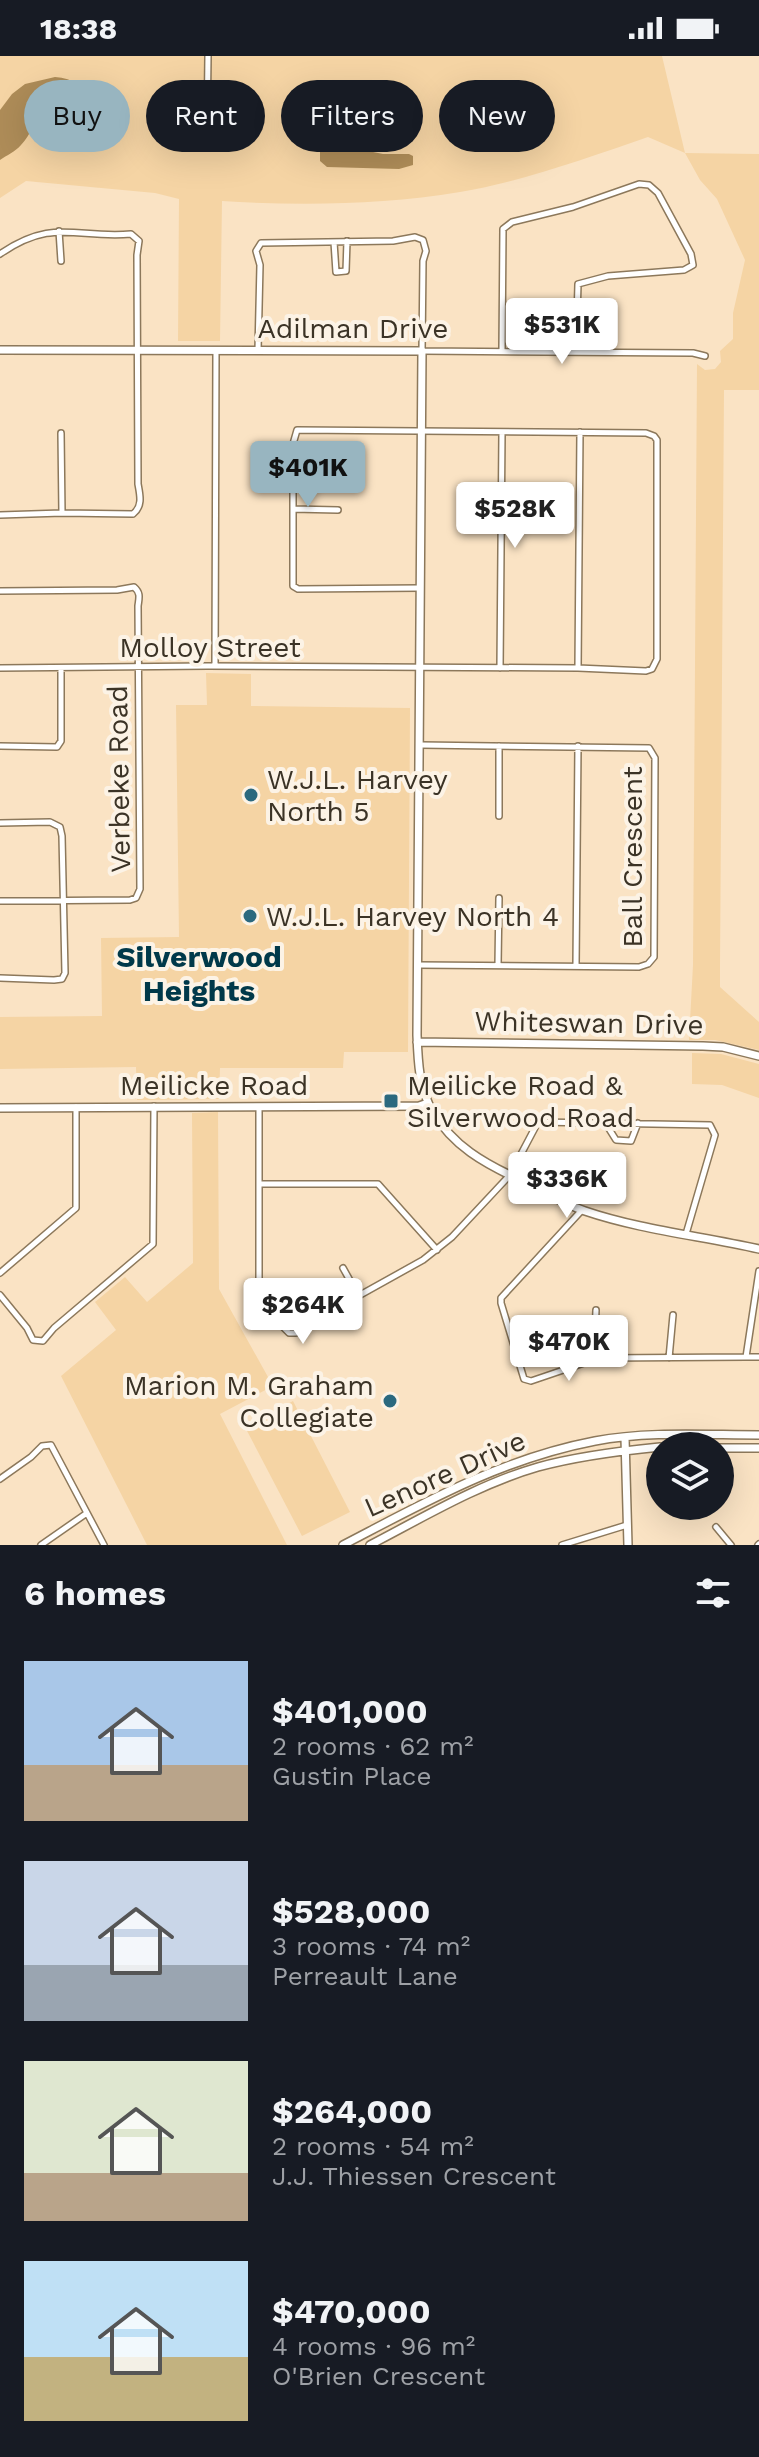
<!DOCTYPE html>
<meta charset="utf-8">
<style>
:root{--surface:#171b24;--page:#20242c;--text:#f1f3f6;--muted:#9ea1a6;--accent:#98b5c0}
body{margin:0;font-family:"Work Sans",sans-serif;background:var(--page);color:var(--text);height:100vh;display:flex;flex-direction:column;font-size:30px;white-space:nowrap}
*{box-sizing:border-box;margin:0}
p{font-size:26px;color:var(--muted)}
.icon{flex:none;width:44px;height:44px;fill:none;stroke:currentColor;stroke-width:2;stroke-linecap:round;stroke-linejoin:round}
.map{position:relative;height:1489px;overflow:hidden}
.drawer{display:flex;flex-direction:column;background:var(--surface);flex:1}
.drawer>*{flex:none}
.hud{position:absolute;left:24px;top:24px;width:712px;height:72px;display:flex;gap:16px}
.fabs{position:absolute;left:646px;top:1376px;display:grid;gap:16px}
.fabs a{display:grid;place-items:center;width:88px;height:88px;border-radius:50%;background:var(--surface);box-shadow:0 8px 32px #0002;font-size:40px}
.price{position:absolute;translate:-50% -68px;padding:0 18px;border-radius:8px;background:#fff;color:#222;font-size:26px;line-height:52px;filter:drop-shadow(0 2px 4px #0008)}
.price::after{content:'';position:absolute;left:50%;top:48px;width:24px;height:18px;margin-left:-12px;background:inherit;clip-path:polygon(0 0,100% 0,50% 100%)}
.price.on{background:var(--accent);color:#111}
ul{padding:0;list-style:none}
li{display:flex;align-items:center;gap:24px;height:200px;padding:0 24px}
li span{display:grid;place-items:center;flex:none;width:224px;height:160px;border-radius:0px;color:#555}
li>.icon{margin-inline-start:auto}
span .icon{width:96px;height:96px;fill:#fffc;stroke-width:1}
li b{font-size:34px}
h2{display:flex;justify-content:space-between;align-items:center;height:96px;padding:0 24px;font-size:34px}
.chip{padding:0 28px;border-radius:36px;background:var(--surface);box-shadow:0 8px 32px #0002;font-size:28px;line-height:72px}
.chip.on{background:var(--accent);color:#111}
.status{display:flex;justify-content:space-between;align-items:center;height:56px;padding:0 40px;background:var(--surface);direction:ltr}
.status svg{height:22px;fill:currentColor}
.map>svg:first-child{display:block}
</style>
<div class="status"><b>18:38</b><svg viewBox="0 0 49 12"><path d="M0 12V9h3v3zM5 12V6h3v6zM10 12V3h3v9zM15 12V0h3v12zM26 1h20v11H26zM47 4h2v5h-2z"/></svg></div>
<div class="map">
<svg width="759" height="1489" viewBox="0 0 759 1489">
<rect width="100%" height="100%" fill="#fae3c4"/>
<path fill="#f5d4a4" d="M 0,0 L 662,0 L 685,97 L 759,98 L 759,334 L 724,334 L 720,910 L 720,931 L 759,966 L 759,994 L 715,984 L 689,984 L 693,909 L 697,308 L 705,314 L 715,313 L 721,306 L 720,295 L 733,283 L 733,257 L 745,204 L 717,143 L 700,124 L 685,97 L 648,81 C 587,102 524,125 460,136 C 381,149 301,150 222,145 L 220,285 L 178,285 L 179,143 L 155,137 L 26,125 L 0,142 Z
M 206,617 L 251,618 L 251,650 L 410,652 L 408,996 L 344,996 L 343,1012 L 220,1012 L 219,1043 L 137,1044 L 136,1011 L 0,1013 L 0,961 L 102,960 L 101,882 L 179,881 L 176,649 L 207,649 Z
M 692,997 L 721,998 L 759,1008 L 759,1042 L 722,1029 L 692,1028 Z
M 218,1056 L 219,1233 L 273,1330 L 220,1358 L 287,1489 L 147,1489 L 61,1320 L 116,1274 L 95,1246 L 125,1221 L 147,1246 L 193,1207 L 192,1057 Z
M 293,1345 L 350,1456 L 302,1480 L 245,1371 Z"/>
<path fill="#ae8c58" d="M 55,21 C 73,22 86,32 98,46 C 103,53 111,57 117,64 L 117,73 C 90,86 78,43 49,56 C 35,62 31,79 21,89 C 15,96 7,99 0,104 L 0,54 L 12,38 L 25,28 Z
M 334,88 L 383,98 L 409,98 L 413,100 L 413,109 L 399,113 L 327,111 L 320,105 L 320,93 Z"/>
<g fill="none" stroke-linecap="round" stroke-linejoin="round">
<defs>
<path id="street" d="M 207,77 L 208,0
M 59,175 L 61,205
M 334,186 L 336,216 L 346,215 L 347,185
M 0,198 C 54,161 76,183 131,178 L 139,185 L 137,199 L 138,428 C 140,439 143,450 133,458 L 62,457 L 0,459
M 258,294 L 260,209 L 256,195 L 261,187 L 393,185 L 415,181 L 423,184 L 426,195 L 423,205 L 422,295 L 693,297 L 705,300
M 502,295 L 503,173 L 512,166 L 573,151 L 639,128 L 649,129 L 658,137 L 691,198 L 693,209 L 684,214 L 608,220 L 578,228 L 576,296
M 61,377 L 62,457
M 293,453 L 338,454
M 0,535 L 117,534 L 134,531 C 141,537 139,542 138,550 L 140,833 L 136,842 L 130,844 L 0,845
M 215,610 L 216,295
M 0,612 L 208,610 L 578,612 L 646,615 L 652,613 L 657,603 L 657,384 L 654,380 L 646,377 L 297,374 L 293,388 L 293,530 L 298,533 L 420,532
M 500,612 L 502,376
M 578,612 L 580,376
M 0,690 L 57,691 L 61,685 L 61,612
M 499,760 L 499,690
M 0,767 L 50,766 L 60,771 L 62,780 L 65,917 L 62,923 L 54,924 L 0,922
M 418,909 L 639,911 L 648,908 L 654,901 L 655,702 L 649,692 L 421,689
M 498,909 L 499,842
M 576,910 L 578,690
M 259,1051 L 259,1223 L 283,1271 L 289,1277 L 296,1277 L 308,1268 L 423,1204 L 452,1181 L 510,1119 L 538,1066 L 710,1069 L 715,1079 L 686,1178
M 606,1068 L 616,1084 L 631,1085 L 638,1067
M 259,1128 L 378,1128 L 437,1194
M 582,1154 L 501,1242 L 501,1247 L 524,1323 L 531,1325 L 587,1306 L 605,1302 L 746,1301 L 759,1215
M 343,1212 L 358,1239
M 0,1217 L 76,1152 L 76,1051
M 0,1239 L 27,1272 L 33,1284 L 43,1285 L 54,1272 L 153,1188 L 154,1050
M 746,1301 L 759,1301
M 669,1302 L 673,1259
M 594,1305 L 596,1254
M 0,1423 L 31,1401 L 42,1390 L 51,1389 L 104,1489
M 716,1471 L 731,1489
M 41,1489 L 87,1457
M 562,1489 L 627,1469
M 758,1489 L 759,1488"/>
<path id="secondary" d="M 0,294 L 422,295 L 417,979 C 418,1006 419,1033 433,1056 C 453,1090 484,1107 518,1123 C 540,1134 562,1147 585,1155 C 641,1174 702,1180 759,1193
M 417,986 L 703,990 L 723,991 L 759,1000
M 0,1052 L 419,1050 L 428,1047
M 625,1382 L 628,1489
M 720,1392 L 759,1392
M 343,1489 C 426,1446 501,1403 595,1385 C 648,1375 705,1379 759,1379
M 370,1489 C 424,1461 479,1428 538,1411 C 578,1400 619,1395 660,1391"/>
</defs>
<use href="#street" stroke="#8c785b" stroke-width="8"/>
<use href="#secondary" stroke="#8c785b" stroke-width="10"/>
<use href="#street" stroke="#fff" stroke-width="5"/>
<use href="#secondary" stroke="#fff" stroke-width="7"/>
</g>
<g fill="#2b697f" stroke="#fcf3e6" stroke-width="3">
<circle cx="251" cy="739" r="8"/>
<circle cx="250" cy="860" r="8"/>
<rect x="383" y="1037" width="16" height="16" rx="4"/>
<circle cx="390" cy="1345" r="8"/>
</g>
<g text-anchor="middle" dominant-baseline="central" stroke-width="8" stroke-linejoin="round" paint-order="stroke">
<g font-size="28" fill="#3b3326" stroke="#fcf3e6">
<text x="353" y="272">Adilman Drive</text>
<text x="210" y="591">Molloy Street</text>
<text transform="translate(119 723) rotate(-91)">Verbeke Road</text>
<text transform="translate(632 801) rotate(-90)">Ball Crescent</text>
<text transform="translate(589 967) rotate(1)">Whiteswan Drive</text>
<text x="214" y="1029">Meilicke Road</text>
<text transform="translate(445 1418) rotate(-24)">Lenore Drive</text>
</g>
<g font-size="28" fill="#3b3326" stroke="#fcf3e6" text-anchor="start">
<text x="267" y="723">W.J.L. Harvey<tspan x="267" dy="32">North 5</tspan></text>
<text x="266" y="860">W.J.L. Harvey North 4</text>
<text x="407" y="1029">Meilicke Road &amp;<tspan x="407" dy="32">Silverwood Road</tspan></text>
<text x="374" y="1329" text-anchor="end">Marion M. Graham<tspan x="374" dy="32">Collegiate</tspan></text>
</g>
<g font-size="30" font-weight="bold" fill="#00394a" stroke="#fcf3e6">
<text x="199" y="900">Silverwood<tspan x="199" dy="34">Heights</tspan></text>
</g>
</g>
</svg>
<div class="fabs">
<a><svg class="icon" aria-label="layers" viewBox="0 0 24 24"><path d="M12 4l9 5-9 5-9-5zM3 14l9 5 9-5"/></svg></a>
</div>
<b class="price" style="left:562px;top:310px">$531K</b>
<b class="price on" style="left:308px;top:453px">$401K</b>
<b class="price" style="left:515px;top:494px">$528K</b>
<b class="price" style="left:567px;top:1164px">$336K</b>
<b class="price" style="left:303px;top:1290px">$264K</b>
<b class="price" style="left:569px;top:1327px">$470K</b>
<div class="hud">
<a class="chip on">Buy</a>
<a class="chip">Rent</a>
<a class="chip">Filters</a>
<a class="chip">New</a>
</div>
</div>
<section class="drawer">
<h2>6 homes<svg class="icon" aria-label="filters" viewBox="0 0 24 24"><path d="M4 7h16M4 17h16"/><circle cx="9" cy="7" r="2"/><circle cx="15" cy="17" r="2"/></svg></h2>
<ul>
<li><span style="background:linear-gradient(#a9c7e8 65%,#b9a48a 0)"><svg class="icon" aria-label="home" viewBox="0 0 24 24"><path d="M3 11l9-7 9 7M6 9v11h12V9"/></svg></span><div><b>$401,000</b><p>2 rooms · 62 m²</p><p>Gustin Place</p></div></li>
<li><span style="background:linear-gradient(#c9d6e8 65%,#9aa5b1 0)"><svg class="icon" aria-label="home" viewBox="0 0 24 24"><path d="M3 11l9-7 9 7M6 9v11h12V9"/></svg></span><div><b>$528,000</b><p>3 rooms · 74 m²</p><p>Perreault Lane</p></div></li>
<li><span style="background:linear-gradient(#dfe7d0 70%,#b9a48a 0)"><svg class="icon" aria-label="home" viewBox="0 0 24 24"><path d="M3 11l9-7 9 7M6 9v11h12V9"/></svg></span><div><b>$264,000</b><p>2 rooms · 54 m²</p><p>J.J. Thiessen Crescent</p></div></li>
<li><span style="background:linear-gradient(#bfe0f5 60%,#c2b280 0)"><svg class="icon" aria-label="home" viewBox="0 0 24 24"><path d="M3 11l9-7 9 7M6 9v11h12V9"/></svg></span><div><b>$470,000</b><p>4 rooms · 96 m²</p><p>O'Brien Crescent</p></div></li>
</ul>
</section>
